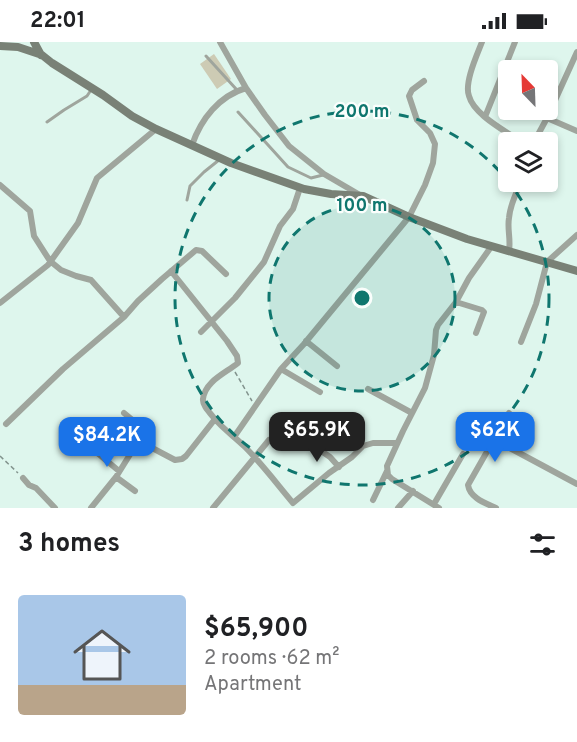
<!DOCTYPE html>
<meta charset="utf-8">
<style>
:root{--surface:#fff;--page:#f2f2f2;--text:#202124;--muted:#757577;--line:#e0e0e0;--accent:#1a73e8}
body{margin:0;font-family:Overpass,sans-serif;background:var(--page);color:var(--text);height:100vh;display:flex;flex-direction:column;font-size:22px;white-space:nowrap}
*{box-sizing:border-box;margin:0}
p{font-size:20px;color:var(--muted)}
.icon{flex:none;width:33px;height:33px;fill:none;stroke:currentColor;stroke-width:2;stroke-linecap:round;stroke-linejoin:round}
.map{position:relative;height:466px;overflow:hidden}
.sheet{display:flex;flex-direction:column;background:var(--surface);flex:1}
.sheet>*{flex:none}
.needle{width:39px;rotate:337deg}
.buttons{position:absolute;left:498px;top:18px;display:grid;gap:12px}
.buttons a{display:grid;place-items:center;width:60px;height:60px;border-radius:6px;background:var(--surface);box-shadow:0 3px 9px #0003;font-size:30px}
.price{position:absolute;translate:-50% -51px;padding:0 14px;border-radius:12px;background:var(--accent);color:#fff;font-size:20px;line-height:39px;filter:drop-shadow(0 2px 3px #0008)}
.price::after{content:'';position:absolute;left:50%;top:36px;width:18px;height:14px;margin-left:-9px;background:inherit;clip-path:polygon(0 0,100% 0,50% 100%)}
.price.selected{background:#222;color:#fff}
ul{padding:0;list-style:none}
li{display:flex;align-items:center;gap:18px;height:150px;padding:0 18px}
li+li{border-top:2px solid var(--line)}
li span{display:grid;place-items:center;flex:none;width:168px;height:120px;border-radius:6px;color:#555}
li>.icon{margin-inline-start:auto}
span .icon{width:72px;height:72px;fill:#fffc;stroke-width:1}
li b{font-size:26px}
h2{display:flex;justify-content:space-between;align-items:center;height:72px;padding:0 18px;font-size:26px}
.status{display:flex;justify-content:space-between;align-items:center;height:42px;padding:0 30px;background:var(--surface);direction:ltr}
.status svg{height:16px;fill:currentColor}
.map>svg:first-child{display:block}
</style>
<div class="status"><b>22:01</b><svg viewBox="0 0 49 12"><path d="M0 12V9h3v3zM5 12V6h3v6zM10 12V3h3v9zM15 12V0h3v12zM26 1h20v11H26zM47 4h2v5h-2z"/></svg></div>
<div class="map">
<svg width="577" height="466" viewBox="0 0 577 466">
<rect width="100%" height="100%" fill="#def6ed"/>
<path fill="#cdcbb4" d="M 214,12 L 231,37 L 217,47 L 200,22 Z"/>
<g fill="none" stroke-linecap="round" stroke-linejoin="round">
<path stroke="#82938d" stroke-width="1.5" stroke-dasharray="4.5 3" stroke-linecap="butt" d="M 235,330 L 252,359
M 0,414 L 18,431"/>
<path stroke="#9fa59d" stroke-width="3" d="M 206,14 L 237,48
M 238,70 L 288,125 L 311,136 L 323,133
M 47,80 L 64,68 L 87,54 L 91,48
M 187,158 L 190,144 L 204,130 L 219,118"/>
<path stroke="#9fa59d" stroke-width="6" d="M 220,0 L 246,46 L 265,73 L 289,104 L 324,132 L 360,153
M 482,0 C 477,13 464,41 469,54 C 474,73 506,89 521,100
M 485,75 L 515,0
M 547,76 L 577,89
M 534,100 L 547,76 L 577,10
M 192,103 C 201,77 219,54 246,46
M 0,143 L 30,169 L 34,194 L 50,219 L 61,228 L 76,234 L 91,238 L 124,275
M 509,209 C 511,197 507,187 509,176 C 510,163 516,151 521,140
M 171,229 L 227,299 L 237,314 L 238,321 C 226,331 205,339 203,357 C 202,363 210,371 214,376 C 223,387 235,395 245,405 C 262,422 277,442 293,461 L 329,431 L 352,415 L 363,404 L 373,401 L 397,401
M 456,260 L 482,268 L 484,270 L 476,291
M 0,261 L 48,223 L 78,181 L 97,136 L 156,87
M 201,290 L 235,256 L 264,220 L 280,184 L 293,167 L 300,146
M 306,299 L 337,324
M 521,300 L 536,262 L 547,220 L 577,193
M 281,327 L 320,350
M 368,347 L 412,371
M 6,382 L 63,327 L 124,275 L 138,259 L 162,237 L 196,208 L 202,209 L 226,232
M 234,395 L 281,327 L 304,302 L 409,175 L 425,143 L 433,121 L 435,102 L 430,91 L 417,78 L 409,54 L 412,48 L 424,39
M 495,398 L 577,442
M 139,399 L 175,418 L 182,417 L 186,414 L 215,377
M 308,400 L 330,415 L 339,425
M 95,409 L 119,429
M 116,435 L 135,449
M 23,436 L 29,443 L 36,446 L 55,466
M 373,458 L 387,429
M 434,462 L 463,412
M 91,466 L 116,435 L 144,390 L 142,386 L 124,371
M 213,466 L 269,398
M 398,466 L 413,449
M 439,466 L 392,437 L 388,433 L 387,424 L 403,389 L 425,346 L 434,313 L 436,288 L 438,283 L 456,260 L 469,236 L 491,205
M 496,466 C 485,461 470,456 468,443 L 509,371"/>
<path stroke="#798176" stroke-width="8" d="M 34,0 L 41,13
M 0,4 L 18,5 L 42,13 L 52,21 L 103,53 L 132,74 L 156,87 L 231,121 L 304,147 L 331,152 L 363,154 L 409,175 L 467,197 L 577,229"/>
</g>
<circle cx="362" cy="256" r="93" fill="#0f766e" fill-opacity=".12"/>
<g fill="none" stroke="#0f766e" stroke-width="3" stroke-dasharray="10 8">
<circle cx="362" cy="256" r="93"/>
<circle cx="362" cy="256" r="187"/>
</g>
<circle cx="362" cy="256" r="9" fill="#0f766e" stroke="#fafefc" stroke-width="3"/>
<g font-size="18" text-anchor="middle" font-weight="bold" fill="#0f766e" stroke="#fafefc" stroke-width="4.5" stroke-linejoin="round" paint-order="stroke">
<text x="362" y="75">200 m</text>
<text x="362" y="169">100 m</text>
</g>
</svg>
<div class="buttons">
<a><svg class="needle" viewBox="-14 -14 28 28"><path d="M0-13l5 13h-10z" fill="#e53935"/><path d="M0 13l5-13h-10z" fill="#757577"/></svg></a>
<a><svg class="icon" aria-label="layers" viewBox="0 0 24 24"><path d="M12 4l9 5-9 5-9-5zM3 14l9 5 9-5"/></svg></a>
</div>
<b class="price selected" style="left:317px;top:421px">$65.9K</b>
<b class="price" style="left:495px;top:421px">$62K</b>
<b class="price" style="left:107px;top:426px">$84.2K</b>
</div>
<section class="sheet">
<h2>3 homes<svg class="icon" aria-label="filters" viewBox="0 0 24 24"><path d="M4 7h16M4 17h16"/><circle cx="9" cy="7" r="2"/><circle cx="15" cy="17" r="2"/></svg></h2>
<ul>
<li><span style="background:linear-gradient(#a9c7e8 75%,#b9a48a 0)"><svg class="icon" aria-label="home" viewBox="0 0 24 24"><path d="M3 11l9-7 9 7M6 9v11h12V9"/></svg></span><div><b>$65,900</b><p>2 rooms · 62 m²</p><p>Apartment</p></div></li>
</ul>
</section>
